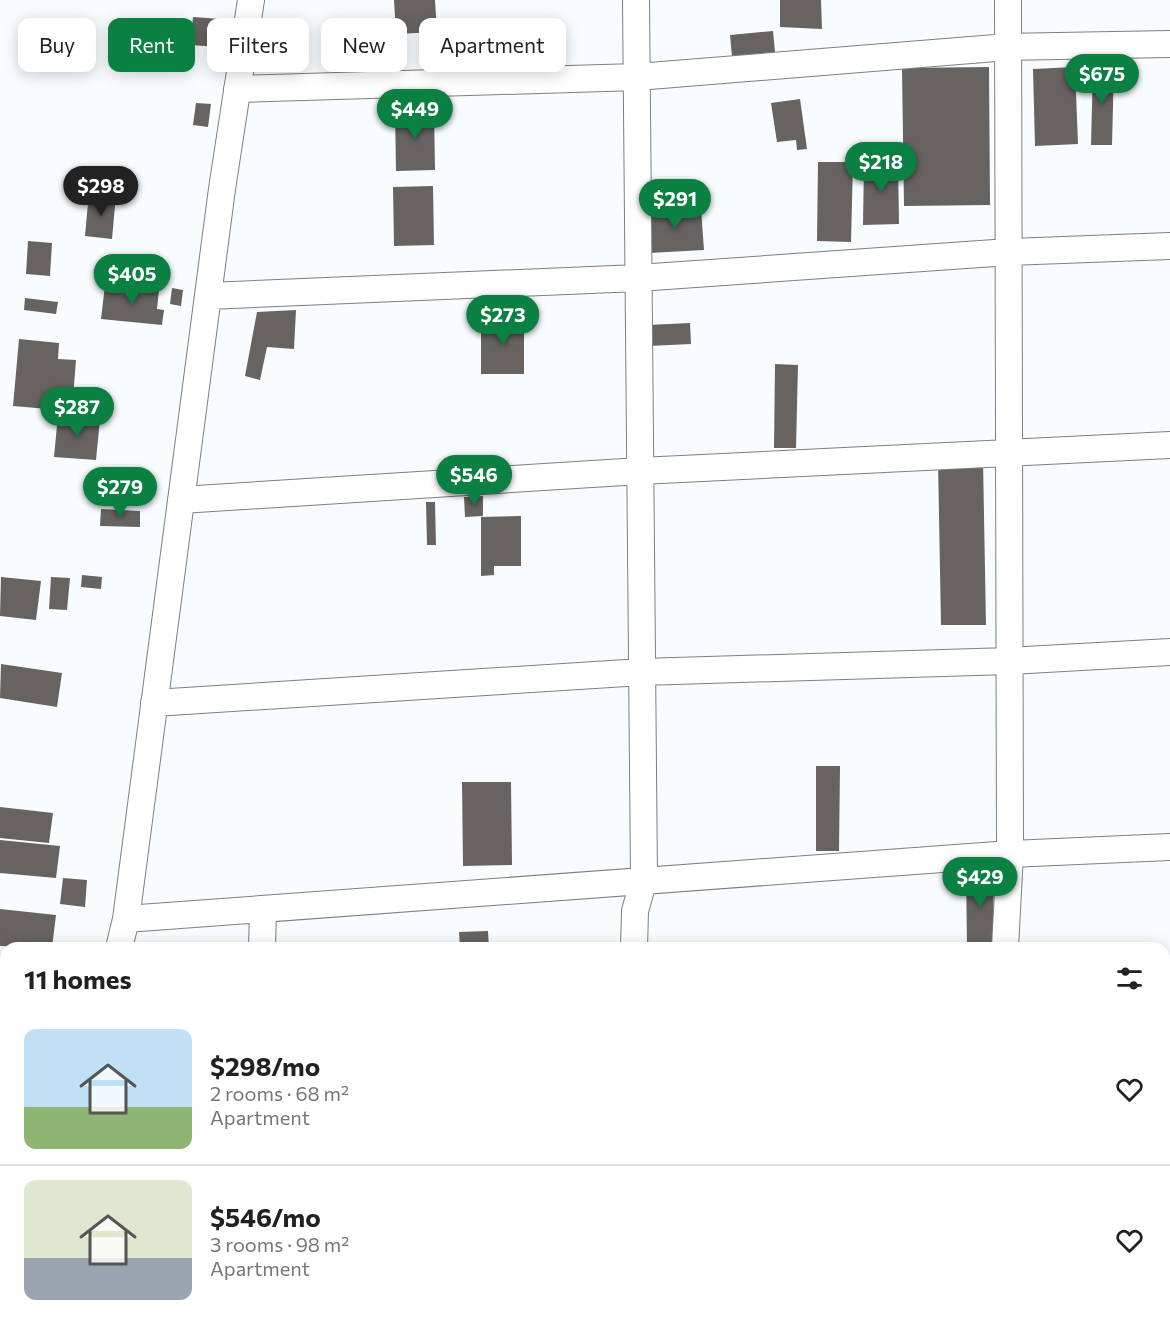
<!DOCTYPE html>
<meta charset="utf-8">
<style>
:root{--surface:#fff;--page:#f2f2f2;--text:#202124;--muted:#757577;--line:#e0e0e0;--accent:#0b8043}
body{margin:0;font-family:Commissioner,sans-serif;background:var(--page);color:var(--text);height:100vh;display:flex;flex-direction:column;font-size:22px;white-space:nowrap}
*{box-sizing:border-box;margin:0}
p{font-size:20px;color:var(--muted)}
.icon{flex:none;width:33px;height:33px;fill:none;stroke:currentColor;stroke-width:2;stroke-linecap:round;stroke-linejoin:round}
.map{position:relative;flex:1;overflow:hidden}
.sheet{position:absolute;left:0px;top:942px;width:1170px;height:384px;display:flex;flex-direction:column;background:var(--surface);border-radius:18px 18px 0 0;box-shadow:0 3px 15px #0003}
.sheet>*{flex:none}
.guide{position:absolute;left:18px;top:18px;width:600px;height:54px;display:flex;gap:12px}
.price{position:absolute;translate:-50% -51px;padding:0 14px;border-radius:21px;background:var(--accent);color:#fff;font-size:20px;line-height:39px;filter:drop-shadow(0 2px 3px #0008)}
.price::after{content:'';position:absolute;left:50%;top:36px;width:18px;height:14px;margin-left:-9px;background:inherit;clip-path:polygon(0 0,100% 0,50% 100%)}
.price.selected{background:#222;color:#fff}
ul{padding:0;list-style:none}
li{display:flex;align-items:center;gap:18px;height:150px;padding:0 24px}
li+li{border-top:2px solid var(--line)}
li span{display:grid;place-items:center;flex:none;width:168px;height:120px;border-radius:12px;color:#555}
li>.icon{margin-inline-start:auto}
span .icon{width:72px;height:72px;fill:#fffc;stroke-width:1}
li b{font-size:26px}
h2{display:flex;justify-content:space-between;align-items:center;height:72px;padding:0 24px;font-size:26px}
.tag{padding:0 21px;border-radius:12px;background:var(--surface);box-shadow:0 3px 15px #0003;font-size:21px;line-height:54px}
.tag.selected{background:var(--accent);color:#fff}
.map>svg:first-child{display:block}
</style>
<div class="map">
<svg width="1170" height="1326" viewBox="0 0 1170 1326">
<rect width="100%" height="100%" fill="#f9fcff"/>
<path fill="#666361" d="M 394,0 L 435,0 L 437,32 L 396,34 Z
M 780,0 L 821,0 L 822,29 L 780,27 Z
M 193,17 L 221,19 L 219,47 L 190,45 Z
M 773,31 L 775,52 L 732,56 L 730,35 Z
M 1093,65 L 1114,66 L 1112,145 L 1091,145 Z
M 989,67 L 990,205 L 904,206 L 902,68 Z
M 1075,67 L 1078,144 L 1035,146 L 1033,69 Z
M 800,99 L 807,149 L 797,150 L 796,140 L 777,142 L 771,103 Z
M 196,103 L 211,104 L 208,127 L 193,125 Z
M 434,109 L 435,170 L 396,171 L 395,110 Z
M 898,159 L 899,224 L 863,225 L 864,161 Z
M 818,162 L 853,162 L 851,242 L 817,241 Z
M 433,186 L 434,245 L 394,246 L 393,187 Z
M 99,194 L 116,195 L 112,239 L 85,236 L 88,203 L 98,204 Z
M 701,208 L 704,250 L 649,253 L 646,211 Z
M 28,241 L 52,243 L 50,276 L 26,274 Z
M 105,285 L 159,290 L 157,309 L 164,310 L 162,325 L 101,319 Z
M 172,288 L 183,290 L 181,306 L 170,304 Z
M 25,298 L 58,302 L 56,314 L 24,310 Z
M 296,310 L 294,349 L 267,347 L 260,380 L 245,376 L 257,312 Z
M 524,317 L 524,374 L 481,374 L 481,318 Z
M 690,323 L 691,344 L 648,346 L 648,325 Z
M 19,339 L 59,343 L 58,359 L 76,360 L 72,411 L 13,406 Z
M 775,364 L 798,365 L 796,448 L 774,448 Z
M 58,415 L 100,419 L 96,460 L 54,457 Z
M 938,460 L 983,460 L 986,625 L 941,625 Z
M 483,496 L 483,516 L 465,517 L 464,497 Z
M 426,502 L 435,502 L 436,545 L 427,545 Z
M 101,509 L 140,511 L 140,527 L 100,526 Z
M 521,516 L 521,566 L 494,566 L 494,575 L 481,576 L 481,517 Z
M 82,575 L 102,577 L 101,589 L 81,587 Z
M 1,577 L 41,581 L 36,620 L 0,616 Z
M 51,577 L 70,578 L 67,610 L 49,609 Z
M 1,664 L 62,673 L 57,707 L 0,698 Z
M 816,766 L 840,766 L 839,851 L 816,851 Z
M 462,782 L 511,782 L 512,865 L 463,866 Z
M 0,807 L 53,813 L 49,843 L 0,838 Z
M 0,840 L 60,846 L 56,878 L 0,873 Z
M 966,868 L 993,868 L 994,948 L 967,948 Z
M 63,878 L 87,880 L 85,907 L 60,904 Z
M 0,909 L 56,915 L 52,948 L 0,946 Z
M 488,931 L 489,948 L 460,948 L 459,932 Z
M 0,980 L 6,980 L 3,1013 L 0,1013 Z
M 0,1017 L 6,1018 L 6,1049 L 0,1049 Z
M 0,1233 L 5,1233 L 2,1269 L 0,1269 Z
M 956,1320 L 1000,1320 L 1001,1326 L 956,1326 Z
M 1044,1320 L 1083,1320 L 1084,1326 L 1044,1326 Z"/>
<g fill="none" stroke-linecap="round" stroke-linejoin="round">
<defs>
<path id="minor" d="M 237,89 L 637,77 L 1008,47 L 1170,44
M 208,296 L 638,278 L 1009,252 L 1170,246
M 181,500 L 640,471 L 1170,445
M 154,703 L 642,672 L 1009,661 L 1170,652
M 126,919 L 1010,854 L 1170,847
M 119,948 L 126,919 L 222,189 L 251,0
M 262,948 L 263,909
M 634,948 L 635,911 L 644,879 L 636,0
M 1005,948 L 1010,854 L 1008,0
M 1164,1049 L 1170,1049
M 1164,1256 L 1170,1256
M 262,1320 L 262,1326
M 1004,1320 L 1004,1326
M 46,1326 L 47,1320
M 635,1326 L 635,1320"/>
</defs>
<use href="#minor" stroke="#7c7f81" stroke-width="28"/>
<use href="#minor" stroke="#fff" stroke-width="26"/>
</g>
</svg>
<b class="price" style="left:1102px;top:105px">$675</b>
<b class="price" style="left:415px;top:140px">$449</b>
<b class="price" style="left:881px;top:193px">$218</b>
<b class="price selected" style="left:101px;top:217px">$298</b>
<b class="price" style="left:675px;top:230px">$291</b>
<b class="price" style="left:132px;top:305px">$405</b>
<b class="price" style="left:503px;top:346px">$273</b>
<b class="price" style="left:77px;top:438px">$287</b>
<b class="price" style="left:474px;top:506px">$546</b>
<b class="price" style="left:120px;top:518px">$279</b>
<b class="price" style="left:980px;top:908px">$429</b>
<div class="guide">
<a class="tag">Buy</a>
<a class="tag selected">Rent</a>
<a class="tag">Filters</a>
<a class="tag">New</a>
<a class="tag">Apartment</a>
</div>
<section class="sheet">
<h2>11 homes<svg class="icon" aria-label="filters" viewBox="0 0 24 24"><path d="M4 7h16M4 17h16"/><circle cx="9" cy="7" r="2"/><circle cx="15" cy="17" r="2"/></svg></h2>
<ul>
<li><span style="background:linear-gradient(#bfe0f5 65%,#8fb573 0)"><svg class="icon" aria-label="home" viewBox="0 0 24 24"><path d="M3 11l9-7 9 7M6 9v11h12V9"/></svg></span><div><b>$298/mo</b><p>2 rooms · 68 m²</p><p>Apartment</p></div><svg class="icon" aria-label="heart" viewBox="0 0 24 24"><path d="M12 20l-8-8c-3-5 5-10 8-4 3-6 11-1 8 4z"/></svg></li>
<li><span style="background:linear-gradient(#dfe7d0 65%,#9aa5b1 0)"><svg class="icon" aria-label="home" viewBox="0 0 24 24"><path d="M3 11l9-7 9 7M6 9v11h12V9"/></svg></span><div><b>$546/mo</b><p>3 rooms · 98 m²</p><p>Apartment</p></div><svg class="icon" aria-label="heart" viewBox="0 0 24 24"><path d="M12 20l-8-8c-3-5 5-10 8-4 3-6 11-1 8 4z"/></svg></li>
</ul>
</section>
</div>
